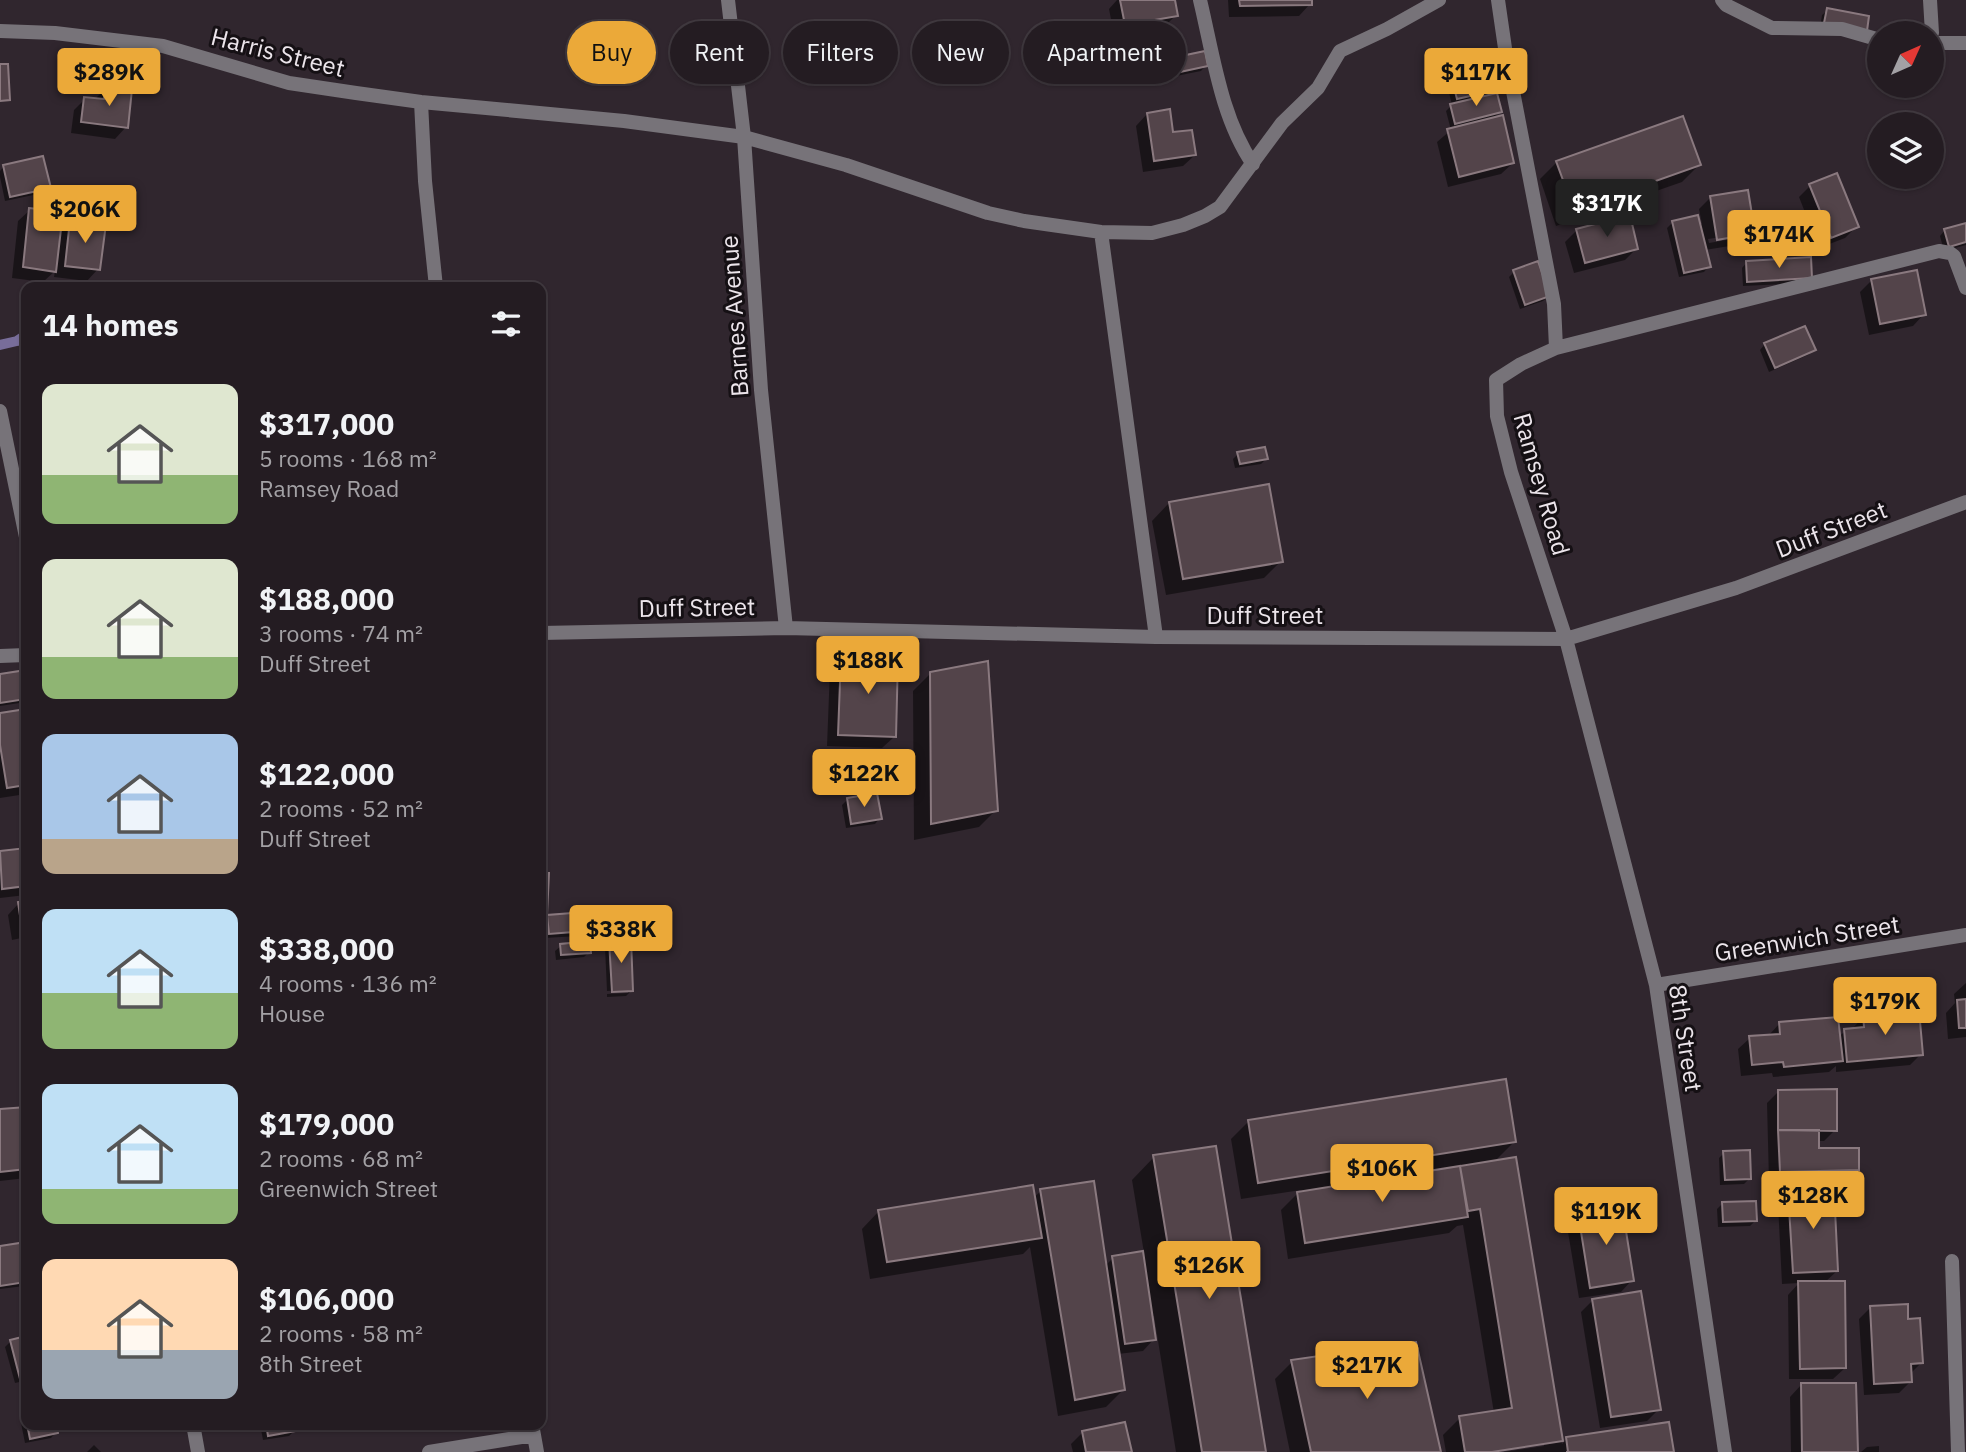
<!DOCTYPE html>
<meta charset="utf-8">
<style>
:root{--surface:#241c22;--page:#2c252a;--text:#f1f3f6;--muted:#a3a1a5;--line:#413a40;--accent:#eba939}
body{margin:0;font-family:"IBM Plex Sans",sans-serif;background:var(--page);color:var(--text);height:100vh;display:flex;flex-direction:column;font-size:26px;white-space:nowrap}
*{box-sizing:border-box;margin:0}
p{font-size:23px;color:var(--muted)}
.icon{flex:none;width:38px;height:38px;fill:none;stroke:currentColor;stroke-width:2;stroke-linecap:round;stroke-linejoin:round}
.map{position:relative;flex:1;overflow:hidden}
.panel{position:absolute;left:21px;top:282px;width:525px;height:1148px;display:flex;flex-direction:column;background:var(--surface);border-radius:14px;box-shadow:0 2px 5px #0004,0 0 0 2px var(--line)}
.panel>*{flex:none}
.top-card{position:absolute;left:567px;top:21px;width:665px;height:63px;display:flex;gap:14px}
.needle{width:46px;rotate:45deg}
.tools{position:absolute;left:1867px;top:21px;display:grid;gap:14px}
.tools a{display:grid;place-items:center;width:77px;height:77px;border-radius:50%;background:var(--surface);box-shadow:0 2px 5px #0004,0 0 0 2px var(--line);font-size:35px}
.price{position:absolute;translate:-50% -60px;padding:0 16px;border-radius:7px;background:var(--accent);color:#111;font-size:23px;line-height:46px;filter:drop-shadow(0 2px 4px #0008)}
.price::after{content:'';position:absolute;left:50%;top:42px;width:21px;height:16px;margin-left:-10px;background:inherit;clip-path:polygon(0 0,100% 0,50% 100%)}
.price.current{background:#222;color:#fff}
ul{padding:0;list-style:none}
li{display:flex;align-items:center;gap:21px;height:175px;padding:0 21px}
li span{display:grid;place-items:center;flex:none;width:196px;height:140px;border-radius:14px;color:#555}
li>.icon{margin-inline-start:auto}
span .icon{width:84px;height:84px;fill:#fffc;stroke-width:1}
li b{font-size:30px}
h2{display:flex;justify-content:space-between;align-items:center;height:84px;padding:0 21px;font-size:30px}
.tag{padding:0 24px;border-radius:32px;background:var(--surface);box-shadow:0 2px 5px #0004,0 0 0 2px var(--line);font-size:24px;line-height:63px}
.tag.current{background:var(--accent);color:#111}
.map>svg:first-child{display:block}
</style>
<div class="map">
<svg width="1966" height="1452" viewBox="0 0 1966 1452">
<rect width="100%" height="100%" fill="#30262e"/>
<path fill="#0007" fill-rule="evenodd" d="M 1117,0 L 1173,0 L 1176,15 L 1165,26 L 1114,35 L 1109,9 Z
M 1228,0 L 1310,0 L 1310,4 L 1299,16 L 1229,17 Z
M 1828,10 L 1867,17 L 1820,28 L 1822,15 Z
M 1163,62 L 1206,65 L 1201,71 L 1161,79 L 1158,67 Z
M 1449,66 L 1495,89 L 1488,97 L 1500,112 L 1492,120 L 1513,163 L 1501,174 L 1448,187 L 1437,142 L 1451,130 L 1446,111 L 1452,105 L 1444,72 Z
M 107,87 L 126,127 L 115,139 L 71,133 L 74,110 L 85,99 L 95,99 Z
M 1147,114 L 1195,155 L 1183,166 L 1143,172 L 1136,126 Z
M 1557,162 L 1699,165 L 1682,182 L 1556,226 L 1540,179 Z
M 4,166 L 49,187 L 43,193 L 5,201 L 0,177 L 0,171 Z
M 1810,186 L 1857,226 L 1845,238 L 1819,248 L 1799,197 Z
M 1711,197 L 1753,233 L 1742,244 L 1705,250 L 1709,266 L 1704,272 L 1679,277 L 1667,228 L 1673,222 L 1702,224 L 1699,209 ZM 1743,234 L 1743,237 L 1709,243 L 1708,239 Z
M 30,210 L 59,234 L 71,222 L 98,269 L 87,281 L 54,277 L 55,271 L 43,282 L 12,278 L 18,221 Z
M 1966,224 L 1966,245 L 1944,251 L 1940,236 L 1945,230 Z
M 1577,230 L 1636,249 L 1625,260 L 1574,273 L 1565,242 Z
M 1809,259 L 1805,283 L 1743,286 L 1742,268 L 1747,262 Z
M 1514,272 L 1548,296 L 1543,301 L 1520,309 L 1509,277 Z
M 1872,280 L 1924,314 L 1913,326 L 1869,335 L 1860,292 Z
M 1765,344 L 1814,350 L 1808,355 L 1769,372 L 1760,350 Z
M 1238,454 L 1266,459 L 1261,464 L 1235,468 L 1233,459 Z
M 1169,503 L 1281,561 L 1264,578 L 1166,595 L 1152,521 Z
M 841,657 L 894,737 L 882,748 L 827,746 L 830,669 Z
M 26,672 L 26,702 L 0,706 L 0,676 Z
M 931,673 L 996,810 L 979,827 L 914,840 L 913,691 Z
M 26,711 L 26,794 L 0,798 L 0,715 Z
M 848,799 L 880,818 L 875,824 L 846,828 L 842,805 Z
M 26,850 L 26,895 L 0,898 L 0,853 Z
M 26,902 L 26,937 L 12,940 L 8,915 L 19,903 Z
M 548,917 L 584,931 L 579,936 L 544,938 L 543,922 Z
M 610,942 L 631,991 L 626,996 L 607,997 L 607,994 L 628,993 L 628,990 L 607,991 L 605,947 Z
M 561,946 L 589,952 L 584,957 L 556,960 L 555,951 Z
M 1966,983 L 1966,1037 L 1948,1039 L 1946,1013 L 1955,1003 L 1954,994 Z
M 1864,1016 L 1921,1054 L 1910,1065 L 1836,1072 L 1836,1066 L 1829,1072 L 1773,1077 L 1772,1073 L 1741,1076 L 1738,1049 L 1750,1038 L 1769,1035 L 1780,1023 L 1839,1037 L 1845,1031 L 1853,1030 L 1853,1028 Z
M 26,1060 L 26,1094 L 23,1064 Z
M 1779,1091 L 1835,1130 L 1824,1141 L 1817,1141 L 1818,1150 L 1857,1169 L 1846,1181 L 1769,1182 L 1767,1103 Z
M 26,1108 L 26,1178 L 0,1181 L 0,1111 Z
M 1249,1121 L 1514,1142 L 1494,1162 L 1515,1159 L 1562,1444 L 1567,1439 L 1672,1452 L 1503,1452 L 1544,1446 L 1544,1442 L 1481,1452 L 1446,1452 L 1443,1435 L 1460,1418 L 1494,1413 L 1463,1225 L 1457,1226 L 1449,1233 L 1288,1259 L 1281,1210 L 1301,1190 L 1241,1199 L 1231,1139 Z
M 1724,1153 L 1750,1178 L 1744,1184 L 1720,1185 L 1719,1158 Z
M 1154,1157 L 1264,1452 L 1176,1452 L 1154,1316 L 1151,1317 L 1154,1339 L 1143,1351 L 1118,1354 L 1123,1390 L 1106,1407 L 1058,1416 L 1030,1247 L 1023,1254 L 870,1279 L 862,1229 L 879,1211 L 1033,1198 L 1041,1191 L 1105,1266 L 1113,1258 L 1144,1253 L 1132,1180 Z
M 1789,1193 L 1837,1271 L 1824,1283 L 1845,1368 L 1833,1379 L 1789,1379 L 1788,1295 L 1799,1283 L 1782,1284 L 1778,1204 Z
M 1722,1204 L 1755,1221 L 1750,1226 L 1718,1227 L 1717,1209 Z
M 1579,1214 L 1632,1280 L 1621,1292 L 1579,1298 L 1567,1226 Z
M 24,1244 L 26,1284 L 24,1286 L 0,1289 L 0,1248 Z
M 1593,1300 L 1659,1409 L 1647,1421 L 1600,1428 L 1581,1312 Z
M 1870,1308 L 1907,1321 L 1921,1363 L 1910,1374 L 1910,1382 L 1899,1393 L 1864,1395 L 1859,1319 Z
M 26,1337 L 26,1378 L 24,1381 L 15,1383 L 5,1347 L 11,1341 Z
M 1292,1362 L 1440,1452 L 1290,1452 L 1275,1379 Z
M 1801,1385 L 1856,1452 L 1791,1452 L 1790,1397 Z
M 26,1407 L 26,1424 L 55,1424 L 56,1432 L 51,1438 L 25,1443 L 19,1413 Z
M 260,1424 L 293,1424 L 294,1431 L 289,1436 L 263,1440 Z
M 306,1424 L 322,1424 L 317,1429 L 306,1429 Z
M 1083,1432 L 1130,1452 L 1073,1452 L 1071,1444 Z
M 94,1445 L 101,1452 L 87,1452 Z
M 1879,1446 L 1879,1452 L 1861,1452 L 1867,1447 Z"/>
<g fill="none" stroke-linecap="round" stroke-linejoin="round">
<path stroke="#786d9a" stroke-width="10" d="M 0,345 L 17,341 L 26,335"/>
</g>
<path fill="#53444a" stroke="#8a797f" stroke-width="2" d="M 1120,0 L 1175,0 L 1178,16 L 1125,25 Z
M 1239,0 L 1312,0 L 1312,5 L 1240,6 Z
M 1827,8 L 1869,16 L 1867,31 L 1824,23 Z
M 1205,51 L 1208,66 L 1166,75 L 1162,60 Z
M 1488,55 L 1497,90 L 1457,99 L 1448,65 Z
M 0,64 L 8,64 L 10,100 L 0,101 Z
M 106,85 L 132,89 L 128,128 L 81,122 L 84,97 L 104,99 Z
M 1497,93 L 1502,112 L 1455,124 L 1450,104 Z
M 1170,109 L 1173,132 L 1192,130 L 1196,155 L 1154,161 L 1147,113 Z
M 1503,115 L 1514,163 L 1459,177 L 1447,129 Z
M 1683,116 L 1701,165 L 1574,210 L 1556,161 Z
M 43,156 L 51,188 L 10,197 L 3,165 Z
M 1837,173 L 1859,227 L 1831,238 L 1809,184 Z
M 1748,190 L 1755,233 L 1717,240 L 1710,196 Z
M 29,208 L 63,212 L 56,272 L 23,267 Z
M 1630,215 L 1638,249 L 1585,263 L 1576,229 Z
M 1698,215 L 1711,267 L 1684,273 L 1672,221 Z
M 70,220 L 106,224 L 100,270 L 65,266 Z
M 1966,223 L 1966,242 L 1949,247 L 1944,229 Z
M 1811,257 L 1812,278 L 1747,282 L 1746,261 Z
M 1538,261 L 1550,296 L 1525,305 L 1513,270 Z
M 1917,270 L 1926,315 L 1880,324 L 1871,279 Z
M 1805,326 L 1816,350 L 1775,368 L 1764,343 Z
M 1265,447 L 1268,459 L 1240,464 L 1237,452 Z
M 1269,484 L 1283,562 L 1183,579 L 1169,502 Z
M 841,656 L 898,657 L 896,737 L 838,735 Z
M 988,661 L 998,811 L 931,824 L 930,672 Z
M 26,670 L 26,699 L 0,703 L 0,674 Z
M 26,709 L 26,785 L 7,788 L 0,745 L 0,713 Z
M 877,793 L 882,819 L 851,824 L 847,798 Z
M 26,848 L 26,886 L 2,889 L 0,851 Z
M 541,873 L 549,873 L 547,915 L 541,915 Z
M 26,901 L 26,929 L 22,929 L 18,902 Z
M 585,912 L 586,931 L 549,934 L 547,915 Z
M 631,939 L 633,991 L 612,992 L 609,940 Z
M 590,941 L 591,953 L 561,955 L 560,944 Z
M 1966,999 L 1966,1028 L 1959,1028 L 1957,1000 Z
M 1919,1010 L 1923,1055 L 1847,1062 L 1844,1029 L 1864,1027 L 1863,1015 Z
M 1838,1017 L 1843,1061 L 1784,1067 L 1783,1062 L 1752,1065 L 1749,1036 L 1780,1034 L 1779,1022 Z
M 1506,1079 L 1516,1142 L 1258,1183 L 1248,1120 Z
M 1837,1089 L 1837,1131 L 1778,1130 L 1778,1090 Z
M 26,1107 L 26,1169 L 0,1172 L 0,1109 Z
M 1778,1130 L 1819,1130 L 1819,1148 L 1859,1148 L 1859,1170 L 1780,1172 Z
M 1216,1146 L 1266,1452 L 1202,1452 L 1153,1155 Z
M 1750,1150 L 1751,1179 L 1725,1180 L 1723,1151 Z
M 1516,1157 L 1563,1441 L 1492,1452 L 1465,1452 L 1459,1416 L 1512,1408 L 1480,1209 L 1468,1211 L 1460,1166 Z
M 1460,1166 L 1468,1217 L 1305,1243 L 1297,1192 Z
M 1094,1181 L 1125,1390 L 1075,1400 L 1040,1189 Z
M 1033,1185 L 1042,1238 L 887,1262 L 878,1210 Z
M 1834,1189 L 1838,1271 L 1793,1273 L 1788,1191 Z
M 1756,1201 L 1757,1221 L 1723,1222 L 1722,1202 Z
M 1622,1206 L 1634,1281 L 1590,1288 L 1578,1213 Z
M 26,1242 L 26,1282 L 0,1286 L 0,1246 Z
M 1143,1251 L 1156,1340 L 1125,1344 L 1112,1256 Z
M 1798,1281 L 1845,1281 L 1846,1368 L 1800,1369 Z
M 1641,1291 L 1661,1410 L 1611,1417 L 1592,1299 Z
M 1908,1304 L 1908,1319 L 1920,1318 L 1923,1363 L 1911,1364 L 1912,1382 L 1874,1384 L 1870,1306 Z
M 26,1336 L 26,1377 L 20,1379 L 10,1340 Z
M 1416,1342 L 1441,1452 L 1311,1452 L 1291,1360 Z
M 1801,1383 L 1856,1383 L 1858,1452 L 1802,1452 Z
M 1125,1422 L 1132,1452 L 1086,1452 L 1082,1431 Z
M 1669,1422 L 1674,1452 L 1566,1452 L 1568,1452 L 1566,1437 Z
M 27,1424 L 57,1424 L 58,1433 L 30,1439 Z
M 266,1424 L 295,1424 L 296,1431 L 268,1436 Z"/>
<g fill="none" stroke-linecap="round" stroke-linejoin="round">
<path stroke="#777379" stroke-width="14" d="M 728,0 L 744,137 L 761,390 L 786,628
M 1200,0 C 1213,54 1221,118 1253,164
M 1498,0 L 1506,55 L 1554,304 L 1556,348 L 1521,364 L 1496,380 L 1497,416 L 1511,472 L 1566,639 L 1656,985 L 1725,1452
M 1722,0 L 1726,5 L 1772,28 L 1842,29 L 1880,40
M 1930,0 L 1932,33
M 0,31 L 55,33 L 163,46 L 289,83 L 356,93 L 421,102 L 624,121 L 744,137 L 846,165 L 988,213 L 1024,221 L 1101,232 L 1152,233 L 1183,225 L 1205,216 L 1220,207 L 1282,123 L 1318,88 L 1340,51 L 1387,29 L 1439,0
M 1932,43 L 1966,43
M 421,102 L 425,181 L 436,287
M 1101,232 L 1156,637
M 1556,348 L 1939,251 L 1950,253 L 1954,256 L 1966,288
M 0,411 L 26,537
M 541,633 L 786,628 L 1156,637 L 1566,639 L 1736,588 L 1966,502
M 0,656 L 26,655
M 1656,985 L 1966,935
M 1952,1261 L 1958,1452
M 193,1424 L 198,1452
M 532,1424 L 537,1452
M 429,1452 L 534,1435"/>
</g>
<g text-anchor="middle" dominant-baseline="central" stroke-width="6" stroke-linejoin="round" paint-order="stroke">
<g font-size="24" fill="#ece5eb" stroke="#151014">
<text transform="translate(278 52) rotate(14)">Harris Street</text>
<text transform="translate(734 316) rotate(-94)">Barnes Avenue</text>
<text transform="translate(1542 484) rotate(74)">Ramsey Road</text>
<text transform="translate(1831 529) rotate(-21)">Duff Street</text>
<text transform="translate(697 607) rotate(-1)">Duff Street</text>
<text x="1265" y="615">Duff Street</text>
<text transform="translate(1807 938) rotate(-9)">Greenwich Street</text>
<text transform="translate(1686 1038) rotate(81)">8th Street</text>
</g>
</g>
</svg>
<div class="tools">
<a><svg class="needle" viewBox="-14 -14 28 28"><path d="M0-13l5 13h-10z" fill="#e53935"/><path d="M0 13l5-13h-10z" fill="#a3a1a5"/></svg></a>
<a><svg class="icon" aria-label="layers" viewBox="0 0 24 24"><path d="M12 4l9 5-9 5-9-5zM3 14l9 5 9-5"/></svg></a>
</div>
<b class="price" style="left:109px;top:108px">$289K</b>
<b class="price" style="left:1476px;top:108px">$117K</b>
<b class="price current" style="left:1607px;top:239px">$317K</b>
<b class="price" style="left:85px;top:245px">$206K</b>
<b class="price" style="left:1779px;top:270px">$174K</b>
<b class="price" style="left:868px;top:696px">$188K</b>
<b class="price" style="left:864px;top:809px">$122K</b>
<b class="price" style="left:621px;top:965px">$338K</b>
<b class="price" style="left:1885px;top:1037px">$179K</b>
<b class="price" style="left:1382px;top:1204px">$106K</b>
<b class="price" style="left:1813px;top:1231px">$128K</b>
<b class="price" style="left:1606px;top:1247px">$119K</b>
<b class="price" style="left:1209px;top:1301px">$126K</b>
<b class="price" style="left:1367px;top:1401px">$217K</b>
<div class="top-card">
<a class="tag current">Buy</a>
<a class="tag">Rent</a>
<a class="tag">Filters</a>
<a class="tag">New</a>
<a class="tag">Apartment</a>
</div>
<section class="panel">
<h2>14 homes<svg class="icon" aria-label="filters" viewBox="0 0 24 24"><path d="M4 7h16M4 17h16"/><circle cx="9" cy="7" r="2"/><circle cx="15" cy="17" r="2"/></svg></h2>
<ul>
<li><span style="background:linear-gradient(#dfe7d0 65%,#8fb573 0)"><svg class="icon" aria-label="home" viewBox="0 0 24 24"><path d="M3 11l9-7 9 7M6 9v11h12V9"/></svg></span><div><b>$317,000</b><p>5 rooms · 168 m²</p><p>Ramsey Road</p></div></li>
<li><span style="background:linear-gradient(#dfe7d0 70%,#8fb573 0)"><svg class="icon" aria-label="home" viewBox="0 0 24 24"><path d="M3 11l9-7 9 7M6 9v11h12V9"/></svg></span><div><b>$188,000</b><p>3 rooms · 74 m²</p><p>Duff Street</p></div></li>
<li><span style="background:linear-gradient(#a9c7e8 75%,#b9a48a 0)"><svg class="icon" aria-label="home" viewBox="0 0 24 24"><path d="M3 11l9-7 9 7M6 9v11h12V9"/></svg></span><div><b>$122,000</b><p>2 rooms · 52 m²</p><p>Duff Street</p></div></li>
<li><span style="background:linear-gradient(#bfe0f5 60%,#8fb573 0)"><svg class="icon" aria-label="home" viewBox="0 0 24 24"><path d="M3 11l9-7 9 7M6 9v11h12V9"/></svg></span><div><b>$338,000</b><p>4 rooms · 136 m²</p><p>House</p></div></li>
<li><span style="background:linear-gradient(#bfe0f5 75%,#8fb573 0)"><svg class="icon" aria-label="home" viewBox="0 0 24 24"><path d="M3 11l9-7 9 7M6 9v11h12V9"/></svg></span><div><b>$179,000</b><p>2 rooms · 68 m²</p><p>Greenwich Street</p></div></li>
<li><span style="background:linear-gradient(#ffd9b3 65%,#9aa5b1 0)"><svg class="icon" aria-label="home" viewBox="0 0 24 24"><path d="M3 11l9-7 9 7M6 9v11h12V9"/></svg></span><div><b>$106,000</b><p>2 rooms · 58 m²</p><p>8th Street</p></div></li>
</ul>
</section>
</div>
